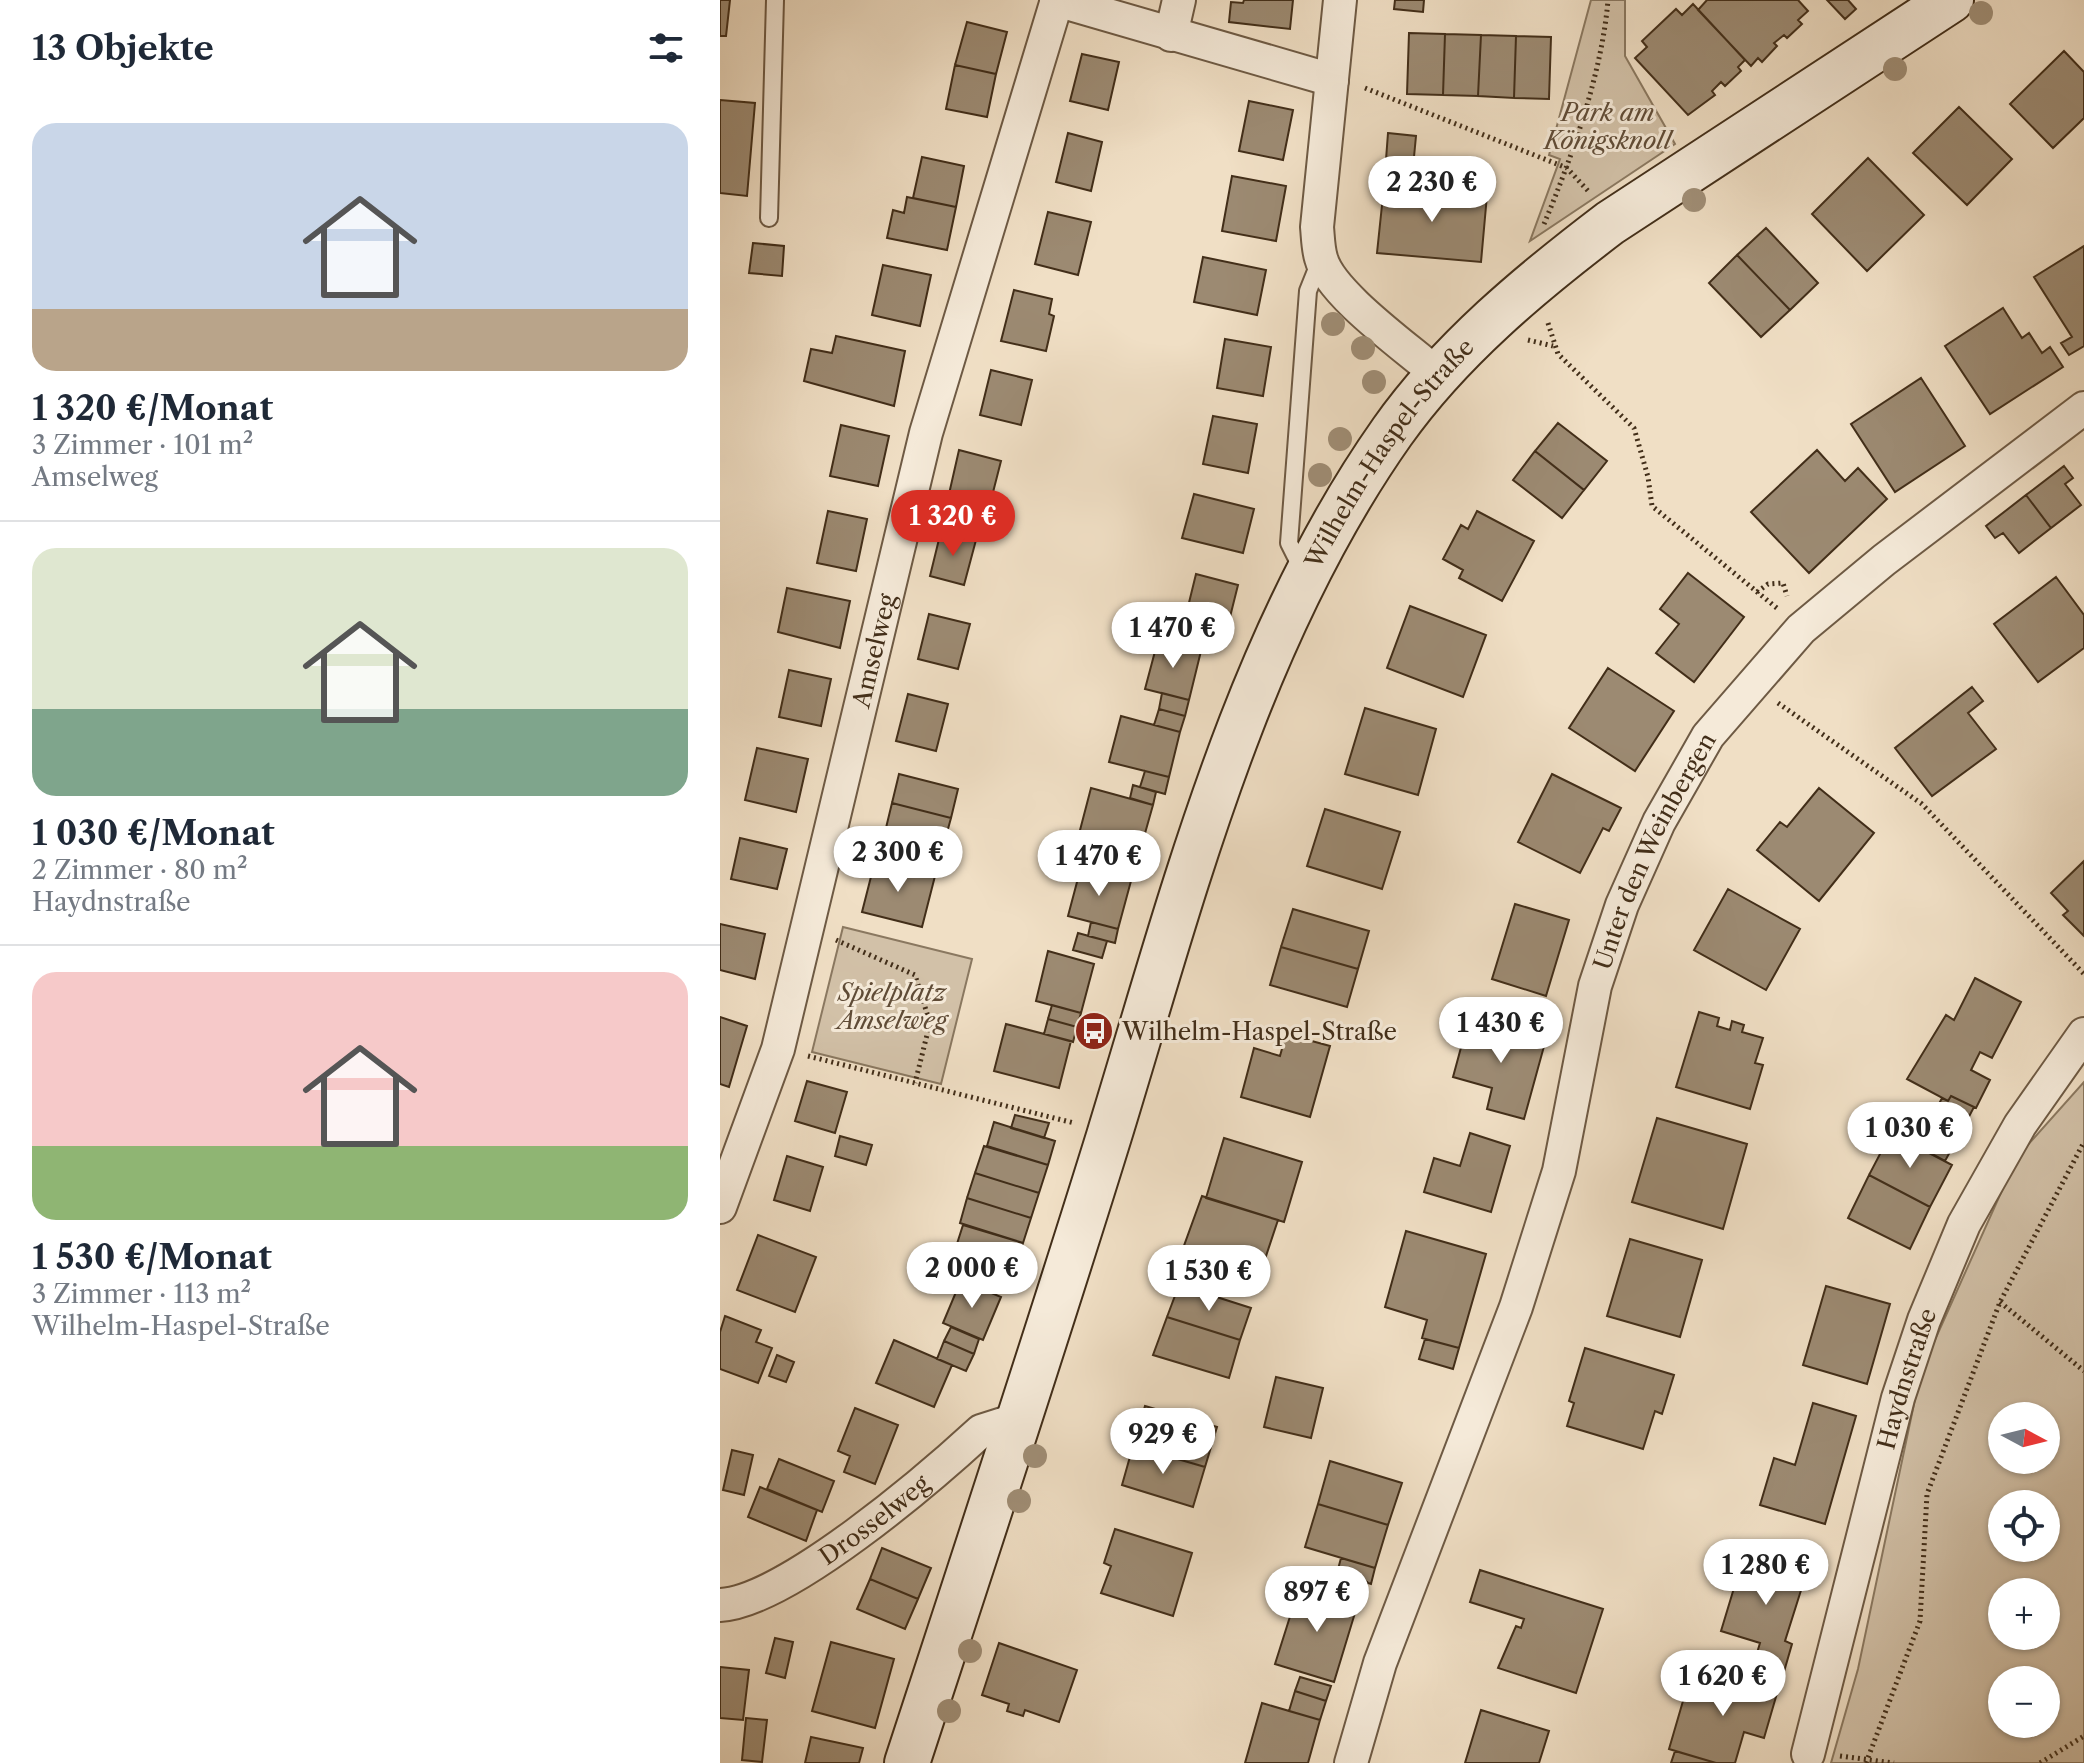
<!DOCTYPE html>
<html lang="de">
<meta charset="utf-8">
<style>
:root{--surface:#fff;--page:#f2f2f3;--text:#1f2937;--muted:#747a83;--line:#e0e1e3;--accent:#d93025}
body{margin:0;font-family:"Libre Caslon Text",serif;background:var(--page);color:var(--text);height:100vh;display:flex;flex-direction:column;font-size:30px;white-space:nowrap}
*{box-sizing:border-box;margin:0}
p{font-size:26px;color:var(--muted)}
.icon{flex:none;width:44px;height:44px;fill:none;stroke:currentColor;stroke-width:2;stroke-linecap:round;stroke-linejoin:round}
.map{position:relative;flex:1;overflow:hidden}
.details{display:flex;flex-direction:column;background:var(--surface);width:720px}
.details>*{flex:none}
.needle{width:52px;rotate:97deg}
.tools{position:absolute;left:1268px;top:1402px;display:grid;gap:16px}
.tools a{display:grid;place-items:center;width:72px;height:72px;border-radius:50%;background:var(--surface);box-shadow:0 2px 6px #0004;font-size:40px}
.price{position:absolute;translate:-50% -68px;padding:0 18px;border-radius:28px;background:#fff;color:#222;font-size:26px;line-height:52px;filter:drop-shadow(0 2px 4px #0008)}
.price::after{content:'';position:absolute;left:50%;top:48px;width:24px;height:18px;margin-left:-12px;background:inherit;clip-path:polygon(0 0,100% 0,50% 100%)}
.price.on{background:var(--accent);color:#fff}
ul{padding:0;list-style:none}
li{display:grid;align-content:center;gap:16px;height:424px;padding:0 32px}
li+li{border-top:2px solid var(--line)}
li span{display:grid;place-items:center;height:248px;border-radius:24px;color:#555}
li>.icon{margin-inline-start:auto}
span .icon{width:144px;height:144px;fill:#fffc;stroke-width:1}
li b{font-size:34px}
h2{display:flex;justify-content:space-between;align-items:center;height:96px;padding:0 32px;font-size:34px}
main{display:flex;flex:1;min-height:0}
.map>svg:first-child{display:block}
</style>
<main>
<section class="details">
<h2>13 Objekte<svg class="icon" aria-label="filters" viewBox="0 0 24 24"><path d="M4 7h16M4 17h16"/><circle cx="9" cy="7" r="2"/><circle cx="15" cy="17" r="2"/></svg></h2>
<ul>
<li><span style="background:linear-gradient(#c9d6e8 75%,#b9a48a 0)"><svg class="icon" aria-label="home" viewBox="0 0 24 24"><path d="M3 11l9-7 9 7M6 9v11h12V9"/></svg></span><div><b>1 320 €/Monat</b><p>3 Zimmer · 101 m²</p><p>Amselweg</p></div></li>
<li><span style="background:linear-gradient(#dfe7d0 65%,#7fa58c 0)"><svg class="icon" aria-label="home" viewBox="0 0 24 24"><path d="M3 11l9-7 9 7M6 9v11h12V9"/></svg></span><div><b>1 030 €/Monat</b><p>2 Zimmer · 80 m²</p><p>Haydnstraße</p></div></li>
<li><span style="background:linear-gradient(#f6c9c9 70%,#8fb573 0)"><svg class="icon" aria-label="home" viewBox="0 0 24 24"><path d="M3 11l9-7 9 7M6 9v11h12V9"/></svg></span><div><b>1 530 €/Monat</b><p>3 Zimmer · 113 m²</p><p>Wilhelm-Haspel-Straße</p></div></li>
</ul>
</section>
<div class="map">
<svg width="1364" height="1763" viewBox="0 0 1364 1763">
<rect width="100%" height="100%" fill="#f0dfc5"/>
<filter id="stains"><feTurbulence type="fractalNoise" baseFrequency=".0025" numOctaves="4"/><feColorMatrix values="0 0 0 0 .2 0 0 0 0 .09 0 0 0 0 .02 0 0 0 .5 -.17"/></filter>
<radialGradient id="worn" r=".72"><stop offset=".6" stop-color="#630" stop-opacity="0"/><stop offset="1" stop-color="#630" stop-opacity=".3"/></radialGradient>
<path fill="#d2c1a8" stroke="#8a7860" stroke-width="2" fill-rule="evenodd" d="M 871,0 L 905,0 L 905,56 L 955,144 L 810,241 L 840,159 L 829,155 Z
M 123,927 L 252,959 L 221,1084 L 92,1052 Z
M 1364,1082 L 1364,1763 L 1111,1763 L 1138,1669 L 1201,1371 L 1297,1157 ZM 1282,1416 L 1326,1416 L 1326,1460 L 1282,1460 ZM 1282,1504 L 1326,1504 L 1326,1548 L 1282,1548 ZM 1282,1592 L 1326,1592 L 1326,1636 L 1282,1636 ZM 1282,1680 L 1326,1680 L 1326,1724 L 1282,1724 Z"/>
<path fill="#9c8a72" stroke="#422e19" stroke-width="2" d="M 0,0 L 10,0 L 6,36 L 0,36 Z
M 524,0 L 573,0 L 570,29 L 509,22 L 511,2 L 523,3 Z
M 675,0 L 704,0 L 703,12 L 674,9 Z
M 1078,0 L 1088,11 L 1078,20 L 1082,24 L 1067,38 L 1064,35 L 1054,43 L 1057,46 L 1042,62 L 1038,58 L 1031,66 L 978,10 L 987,0 Z
M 1107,0 L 1128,0 L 1136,9 L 1125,19 Z
M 973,4 L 1025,60 L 1018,67 L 1021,71 L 1005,86 L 1001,82 L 992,91 L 995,95 L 968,115 L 915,58 L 927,47 L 922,41 L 956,9 L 962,15 Z
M 247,22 L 287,32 L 276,74 L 235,65 Z
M 689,33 L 725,34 L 723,95 L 687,94 Z
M 725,34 L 761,35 L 758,96 L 723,95 Z
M 761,35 L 796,36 L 794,98 L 758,96 Z
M 796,36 L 831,37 L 829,99 L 794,98 Z
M 1344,51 L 1364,72 L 1364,118 L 1333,148 L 1290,104 Z
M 362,54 L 399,62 L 388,110 L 350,101 Z
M 235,65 L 276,74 L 267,117 L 226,109 Z
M 0,100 L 35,103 L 27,196 L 0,193 Z
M 529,101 L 573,110 L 563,160 L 519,151 Z
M 1239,107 L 1292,159 L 1247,205 L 1193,153 Z
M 348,133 L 382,142 L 371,191 L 336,182 Z
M 668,133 L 696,136 L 691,188 L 664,186 Z
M 202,157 L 244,166 L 236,207 L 193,198 Z
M 1148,158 L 1204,215 L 1147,271 L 1092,214 Z
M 512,176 L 566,186 L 556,241 L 502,231 Z
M 664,186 L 767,195 L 761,262 L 657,253 Z
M 187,197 L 236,207 L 227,250 L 167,238 L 173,210 L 184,213 Z
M 328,212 L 371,222 L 358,275 L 315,264 Z
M 1046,228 L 1098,283 L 1070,310 L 1017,255 Z
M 33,243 L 64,246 L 62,276 L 29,273 Z
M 1364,246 L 1364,346 L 1349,355 L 1341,343 L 1352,337 L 1314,277 Z
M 1017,255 L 1070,310 L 1041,337 L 989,283 Z
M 483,257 L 546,270 L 537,315 L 474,302 Z
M 163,265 L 211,275 L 200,326 L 152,315 Z
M 294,290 L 332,299 L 329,314 L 334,316 L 326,351 L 281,341 Z
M 1283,308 L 1302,338 L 1309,333 L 1322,353 L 1330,347 L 1343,367 L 1270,414 L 1225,346 Z
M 116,336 L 185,351 L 174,406 L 84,381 L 91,349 L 112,353 Z
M 505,339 L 551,347 L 543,396 L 497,388 Z
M 271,370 L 312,380 L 301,425 L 260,415 Z
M 1201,378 L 1245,446 L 1175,492 L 1131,424 Z
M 493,416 L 537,424 L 528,473 L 483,464 Z
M 838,423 L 887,461 L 864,490 L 815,451 Z
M 121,425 L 169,436 L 158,486 L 110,476 Z
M 239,450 L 281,461 L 270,504 L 229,494 Z
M 1097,450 L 1125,481 L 1138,468 L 1167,499 L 1089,573 L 1031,512 Z
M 815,451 L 864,490 L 842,518 L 793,480 Z
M 1344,466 L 1353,478 L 1345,484 L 1361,505 L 1331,528 L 1306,495 Z
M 474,494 L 534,509 L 523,553 L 462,538 Z
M 1306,495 L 1331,528 L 1299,553 L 1283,533 L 1275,538 L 1266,526 Z
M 108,511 L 147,519 L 136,571 L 97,563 Z
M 757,511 L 814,541 L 782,601 L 739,578 L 743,570 L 723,559 L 741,525 L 748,529 Z
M 221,531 L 256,540 L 244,585 L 210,576 Z
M 968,573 L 1024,617 L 974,682 L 936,653 L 959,624 L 940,609 Z
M 476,574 L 518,585 L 507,629 L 465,619 Z
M 1336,577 L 1364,615 L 1364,648 L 1318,682 L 1274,624 Z
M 67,588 L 130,601 L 120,648 L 58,632 Z
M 690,606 L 766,635 L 743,697 L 667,668 Z
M 209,614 L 250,624 L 238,669 L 198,659 Z
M 438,640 L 481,651 L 469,700 L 425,689 Z
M 888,668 L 954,711 L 915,771 L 849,728 Z
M 69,670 L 111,679 L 101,726 L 59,717 Z
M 1252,687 L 1263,701 L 1248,713 L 1276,749 L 1212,796 L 1175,748 Z
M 442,693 L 469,700 L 465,716 L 439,709 Z
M 188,694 L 228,704 L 216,751 L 176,741 Z
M 645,708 L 716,729 L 698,795 L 625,774 Z
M 439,709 L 465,716 L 460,732 L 434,725 Z
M 401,716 L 460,732 L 449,777 L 389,762 Z
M 37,748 L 88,759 L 76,812 L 25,800 Z
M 425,771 L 449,777 L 445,794 L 420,787 Z
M 179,774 L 238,789 L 231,818 L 172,803 Z
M 832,774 L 901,808 L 889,831 L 883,828 L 860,873 L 798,842 Z
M 413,785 L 436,792 L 433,805 L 410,798 Z
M 371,788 L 433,805 L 420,851 L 359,834 Z
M 1099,788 L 1154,833 L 1099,901 L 1037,850 L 1060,822 L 1067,827 Z
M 172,803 L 231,818 L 223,847 L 165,832 Z
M 605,809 L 680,832 L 662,889 L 587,866 Z
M 20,838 L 67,849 L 57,889 L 11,879 Z
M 393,844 L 420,851 L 416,866 L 389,859 Z
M 358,851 L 403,863 L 399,878 L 354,866 Z
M 155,861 L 215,876 L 202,927 L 142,912 Z
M 1364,861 L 1364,936 L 1343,915 L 1348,911 L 1331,893 Z
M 361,867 L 411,881 L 398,929 L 348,916 Z
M 1008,889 L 1080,929 L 1046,990 L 974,950 Z
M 795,904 L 849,920 L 826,996 L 772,979 Z
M 573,909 L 649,931 L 638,969 L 561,947 Z
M 371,922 L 398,929 L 395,943 L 368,936 Z
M 0,924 L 45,934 L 35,979 L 0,970 Z
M 358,933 L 387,941 L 382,958 L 353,950 Z
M 561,947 L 638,969 L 627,1007 L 550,985 Z
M 328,951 L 374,964 L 361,1013 L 316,1001 Z
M 1255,978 L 1301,1002 L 1272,1058 L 1260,1052 L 1251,1070 L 1270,1080 L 1256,1108 L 1231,1096 L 1228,1101 L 1187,1079 L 1226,1015 L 1234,1020 Z
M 332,1005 L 361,1013 L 357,1027 L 328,1019 Z
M 979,1012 L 999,1018 L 997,1026 L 1010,1030 L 1012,1021 L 1024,1025 L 1022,1032 L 1043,1038 L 1035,1063 L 1043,1065 L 1030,1109 L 956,1087 Z
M 0,1017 L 27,1026 L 9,1087 L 0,1084 Z
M 749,1018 L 826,1039 L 804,1119 L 767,1109 L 772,1088 L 733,1077 Z
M 328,1019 L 357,1027 L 353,1042 L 324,1034 Z
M 286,1024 L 351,1041 L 339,1088 L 274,1071 Z
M 566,1034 L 610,1046 L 590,1117 L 521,1097 L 534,1048 L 560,1056 Z
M 87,1081 L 127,1092 L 115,1133 L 75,1121 Z
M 1231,1096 L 1254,1107 L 1241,1132 L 1212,1117 L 1222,1098 L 1228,1101 Z
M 295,1115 L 329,1123 L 324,1138 L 291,1128 Z
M 1212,1117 L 1241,1132 L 1225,1161 L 1197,1146 Z
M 937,1118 L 1027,1144 L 1003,1229 L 912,1202 Z
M 274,1122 L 335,1141 L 328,1165 L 267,1146 Z
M 750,1133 L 790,1146 L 771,1212 L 704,1192 L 714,1158 L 740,1166 Z
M 1171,1133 L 1232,1165 L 1210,1207 L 1149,1175 Z
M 120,1136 L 152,1145 L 146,1165 L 115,1156 Z
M 504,1138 L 582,1162 L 564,1222 L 486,1198 Z
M 264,1146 L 328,1165 L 319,1193 L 255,1173 Z
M 67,1156 L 103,1167 L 90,1211 L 54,1200 Z
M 255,1173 L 319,1193 L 311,1218 L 247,1198 Z
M 1149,1175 L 1210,1207 L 1190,1249 L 1128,1218 Z
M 482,1196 L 558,1220 L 542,1268 L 520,1262 L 518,1269 L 480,1252 L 478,1260 L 461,1254 Z
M 247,1198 L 311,1218 L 303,1243 L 240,1223 Z
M 243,1225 L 303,1243 L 295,1269 L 235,1250 Z
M 686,1231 L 766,1254 L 739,1348 L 702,1338 L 707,1320 L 665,1307 Z
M 38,1235 L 96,1257 L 75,1312 L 17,1290 Z
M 910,1239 L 982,1260 L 960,1337 L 887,1316 Z
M 256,1257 L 290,1268 L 286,1283 L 253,1269 Z
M 241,1280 L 281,1297 L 263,1340 L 223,1323 Z
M 459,1285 L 531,1308 L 520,1340 L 447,1317 Z
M 1106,1286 L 1170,1304 L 1147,1384 L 1083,1365 Z
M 5,1316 L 41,1330 L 36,1342 L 52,1348 L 38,1383 L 0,1369 L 0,1332 Z
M 447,1317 L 520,1340 L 509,1378 L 433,1355 Z
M 231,1327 L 259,1339 L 254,1354 L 224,1341 Z
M 705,1339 L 739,1348 L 733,1369 L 699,1359 Z
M 174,1340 L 232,1365 L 214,1407 L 156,1383 Z
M 224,1341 L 254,1354 L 246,1371 L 217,1359 Z
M 865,1348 L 954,1375 L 942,1414 L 935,1411 L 923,1449 L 847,1426 L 854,1403 L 849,1401 Z
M 57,1355 L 74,1362 L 66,1382 L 49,1376 Z
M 556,1377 L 603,1388 L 591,1438 L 544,1427 Z
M 1093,1403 L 1136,1416 L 1105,1524 L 1040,1505 L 1054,1458 L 1075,1465 Z
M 425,1406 L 497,1427 L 485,1467 L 413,1446 Z
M 135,1408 L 178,1425 L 155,1484 L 124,1472 L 130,1456 L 118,1451 Z
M 413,1446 L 485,1467 L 473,1507 L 402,1485 Z
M 12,1450 L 33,1455 L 24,1495 L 3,1490 Z
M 59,1459 L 114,1481 L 102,1512 L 47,1489 Z
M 610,1461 L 682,1483 L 668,1525 L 598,1504 Z
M 40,1487 L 97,1510 L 86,1541 L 28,1517 Z
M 598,1504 L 668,1525 L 655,1568 L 585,1547 Z
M 395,1529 L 472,1553 L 453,1616 L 381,1593 L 391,1566 L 384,1563 Z
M 1027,1545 L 1089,1565 L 1065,1641 L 1072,1644 L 1061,1682 L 1031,1673 L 1040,1643 L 1001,1631 Z
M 162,1548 L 211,1568 L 198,1599 L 150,1579 Z
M 621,1558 L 655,1568 L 651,1584 L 617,1573 Z
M 760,1570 L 883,1609 L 856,1693 L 778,1668 L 796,1626 L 801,1628 L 804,1619 L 750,1602 Z
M 617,1573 L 647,1582 L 641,1604 L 610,1595 Z
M 150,1579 L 198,1599 L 185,1629 L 137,1609 Z
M 580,1585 L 638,1603 L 614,1682 L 555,1664 Z
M 55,1638 L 73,1642 L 65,1678 L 46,1673 Z
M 111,1642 L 174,1659 L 155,1728 L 92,1711 Z
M 279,1643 L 357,1670 L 339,1722 L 305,1710 L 303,1716 L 287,1711 L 289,1704 L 262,1695 Z
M 0,1667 L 29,1670 L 23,1720 L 0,1718 Z
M 1027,1673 L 1060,1683 L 1044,1738 L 1024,1732 L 1015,1763 L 996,1763 L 949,1749 L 970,1677 L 1021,1692 Z
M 580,1677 L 611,1686 L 606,1701 L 575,1691 Z
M 575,1691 L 606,1701 L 600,1720 L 569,1711 Z
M 542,1703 L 600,1720 L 588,1763 L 525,1763 Z
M 761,1710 L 829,1731 L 819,1763 L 745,1763 Z
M 26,1718 L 47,1720 L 42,1762 L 22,1760 Z
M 91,1737 L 143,1748 L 139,1763 L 85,1763 Z
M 955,1751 L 996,1763 L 951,1763 Z"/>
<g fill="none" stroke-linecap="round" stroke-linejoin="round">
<defs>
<path id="lane" d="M 49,218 L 55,0
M 583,571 L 569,543 L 588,291 L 600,261"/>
<g id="street">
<path d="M 336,0 L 612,80"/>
<path d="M 620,0 L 597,227 C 598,237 598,248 601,258 C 610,294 689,349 718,375"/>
<path d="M 451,35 L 459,0"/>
<path id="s1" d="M 0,1207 L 58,1049 L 206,433 L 337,0"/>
<path id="s2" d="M 0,1605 C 66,1602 211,1477 261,1431 L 283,1424 L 296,1426"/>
<path id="s3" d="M 1088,1754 L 1178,1398 L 1204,1320 L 1244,1224 L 1300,1125 L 1364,1034"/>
<path id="s4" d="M 631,1763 L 660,1663 L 796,1307 L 839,1171 L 875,986 L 902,905 L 939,822 L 988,736 L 1081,629 L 1164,560 L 1364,408"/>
</g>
<g id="secondary">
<path id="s5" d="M 187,1763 C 255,1555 324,1346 389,1136 C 462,898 526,639 672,432 C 730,350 811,283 890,223 L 1231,0"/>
</g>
</defs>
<use href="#lane" stroke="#6e5a44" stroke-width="20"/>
<use href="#street" stroke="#6e5a44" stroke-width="36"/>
<use href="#secondary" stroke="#422e19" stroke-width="48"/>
<path stroke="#422e19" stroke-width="5" stroke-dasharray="2 4" stroke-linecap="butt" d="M 645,88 L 847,168 L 869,192
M 824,224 C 852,157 882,73 888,0
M 828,323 L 838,354 L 914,428 L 928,477 L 932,506 L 1058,609
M 808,340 L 833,346
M 1037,592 L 1048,584 L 1063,583 L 1067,596
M 1058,703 L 1202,804 L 1364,974
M 116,940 L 195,975 L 210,1023 L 195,1083
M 88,1056 L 354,1123
M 1280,1302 L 1364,1371
M 1120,1756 L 1174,1763
M 1146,1763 L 1200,1621 L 1207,1494 L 1280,1302 L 1364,1142
M 1320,1763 L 1364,1736"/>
<use href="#lane" stroke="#f5ead9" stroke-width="16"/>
<use href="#street" stroke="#f5ead9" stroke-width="32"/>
<use href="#secondary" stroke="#f5ead9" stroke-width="44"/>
</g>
<g fill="#a08e76">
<circle cx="1261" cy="13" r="12"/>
<circle cx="1175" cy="69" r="12"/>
<circle cx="974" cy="200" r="12"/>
<circle cx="613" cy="324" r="12"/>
<circle cx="643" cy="348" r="12"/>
<circle cx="654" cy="382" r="12"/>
<circle cx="620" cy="439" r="12"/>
<circle cx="600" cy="475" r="12"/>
<circle cx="315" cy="1456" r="12"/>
<circle cx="299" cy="1501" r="12"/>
<circle cx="250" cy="1651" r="12"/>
<circle cx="229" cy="1711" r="12"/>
</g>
<defs>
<symbol id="bus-disc" viewBox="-11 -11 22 22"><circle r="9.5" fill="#8f2418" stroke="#f5ead9"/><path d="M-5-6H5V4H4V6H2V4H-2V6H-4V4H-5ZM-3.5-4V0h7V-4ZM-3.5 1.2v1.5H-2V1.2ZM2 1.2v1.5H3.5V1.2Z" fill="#fff"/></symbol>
</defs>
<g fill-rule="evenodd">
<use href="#bus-disc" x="352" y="1009" width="44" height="44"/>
</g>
<g text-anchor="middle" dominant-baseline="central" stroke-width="6" stroke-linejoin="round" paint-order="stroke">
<g font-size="24" font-style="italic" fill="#5f4b36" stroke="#f5ead9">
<text x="888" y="112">Park am<tspan x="888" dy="28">Königsknoll</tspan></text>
<text x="172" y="992">Spielplatz<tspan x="172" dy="28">Amselweg</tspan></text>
</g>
<g font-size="24" fill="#422e19" stroke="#f5ead9">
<text stroke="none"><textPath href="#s5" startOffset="1402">Wilhelm-Haspel-Straße</textPath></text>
<text stroke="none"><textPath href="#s1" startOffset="578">Amselweg</textPath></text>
<text stroke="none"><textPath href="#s4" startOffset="964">Unter den Weinbergen</textPath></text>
<text stroke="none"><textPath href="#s3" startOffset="388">Haydnstraße</textPath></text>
<text stroke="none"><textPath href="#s2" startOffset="178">Drosselweg</textPath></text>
</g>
<g font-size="24" fill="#422e19" stroke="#f5ead9" text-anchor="start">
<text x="402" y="1031">Wilhelm-Haspel-Straße</text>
</g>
</g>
<rect width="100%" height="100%" filter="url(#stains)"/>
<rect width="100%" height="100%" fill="url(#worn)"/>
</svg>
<div class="tools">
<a><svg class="needle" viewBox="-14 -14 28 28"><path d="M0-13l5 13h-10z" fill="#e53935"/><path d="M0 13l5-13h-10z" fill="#747a83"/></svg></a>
<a><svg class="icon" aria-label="locate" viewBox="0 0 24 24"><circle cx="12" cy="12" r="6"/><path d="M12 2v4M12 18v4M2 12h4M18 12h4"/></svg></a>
<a>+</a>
<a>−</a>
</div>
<b class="price" style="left:712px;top:224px">2 230 €</b>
<b class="price on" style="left:233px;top:558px">1 320 €</b>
<b class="price" style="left:453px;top:670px">1 470 €</b>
<b class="price" style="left:178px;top:894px">2 300 €</b>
<b class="price" style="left:379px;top:898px">1 470 €</b>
<b class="price" style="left:781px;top:1065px">1 430 €</b>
<b class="price" style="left:1190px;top:1170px">1 030 €</b>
<b class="price" style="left:252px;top:1310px">2 000 €</b>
<b class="price" style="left:489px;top:1313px">1 530 €</b>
<b class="price" style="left:443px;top:1476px">929 €</b>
<b class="price" style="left:1046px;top:1607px">1 280 €</b>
<b class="price" style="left:597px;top:1634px">897 €</b>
<b class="price" style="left:1003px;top:1718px">1 620 €</b>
</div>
</main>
